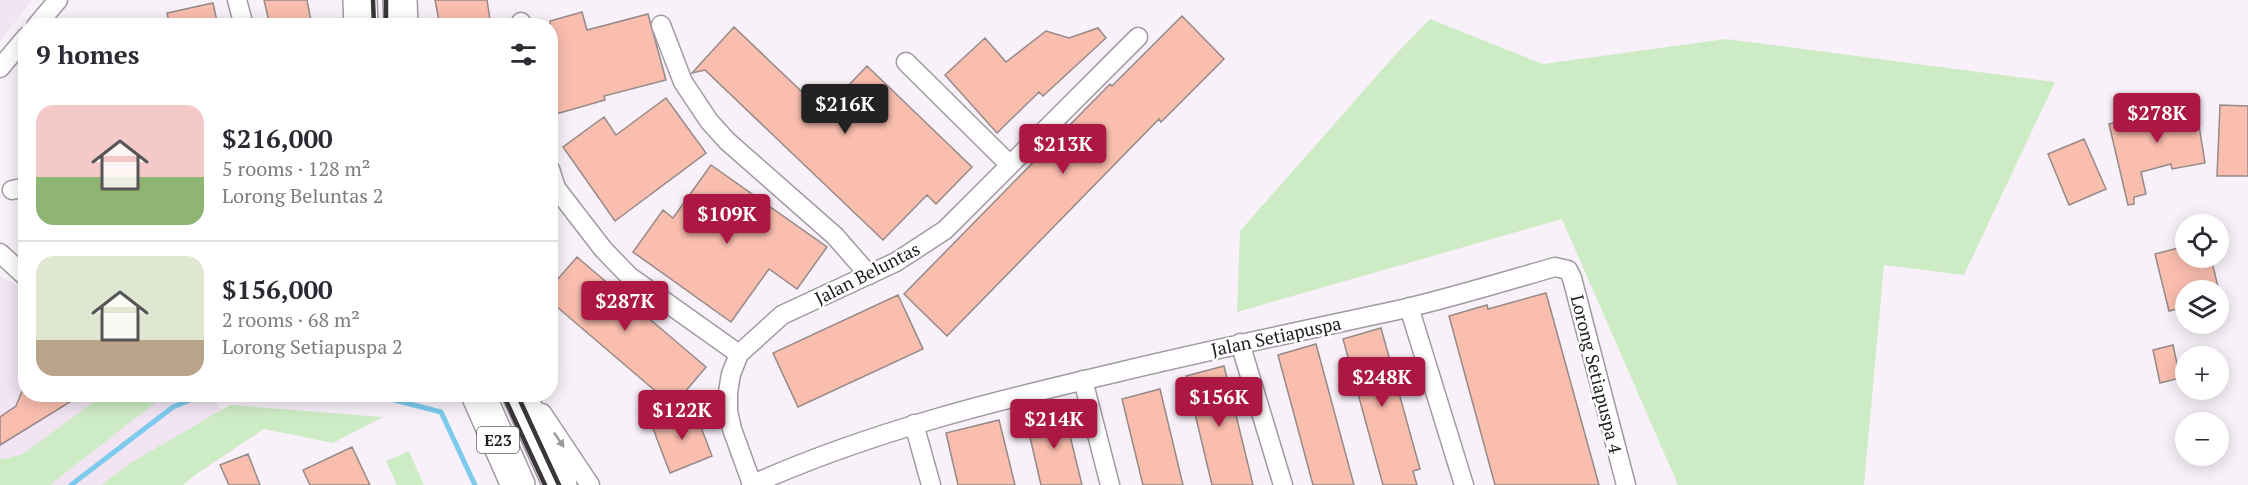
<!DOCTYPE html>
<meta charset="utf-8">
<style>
:root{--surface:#fff;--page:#f2f2f3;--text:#2b2b33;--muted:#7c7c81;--line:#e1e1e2;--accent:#ac1843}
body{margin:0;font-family:"PT Serif",serif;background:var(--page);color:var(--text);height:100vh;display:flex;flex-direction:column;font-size:22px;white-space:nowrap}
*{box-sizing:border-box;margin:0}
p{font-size:20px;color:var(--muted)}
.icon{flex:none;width:33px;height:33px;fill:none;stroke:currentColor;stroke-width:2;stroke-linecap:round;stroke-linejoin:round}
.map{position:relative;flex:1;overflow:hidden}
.side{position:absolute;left:18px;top:18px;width:540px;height:384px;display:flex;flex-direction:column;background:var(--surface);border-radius:24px;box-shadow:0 3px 15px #0003}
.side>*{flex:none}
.controls{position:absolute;left:2175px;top:214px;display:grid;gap:12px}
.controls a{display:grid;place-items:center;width:54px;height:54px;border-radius:50%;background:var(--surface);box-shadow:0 3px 15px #0003;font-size:30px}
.price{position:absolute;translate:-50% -51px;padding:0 14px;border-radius:6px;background:var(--accent);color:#fff;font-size:20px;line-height:39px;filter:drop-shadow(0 2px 3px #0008)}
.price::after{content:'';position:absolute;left:50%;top:36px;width:18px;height:14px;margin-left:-9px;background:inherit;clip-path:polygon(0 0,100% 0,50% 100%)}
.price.on{background:#222;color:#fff}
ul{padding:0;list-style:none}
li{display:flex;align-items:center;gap:18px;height:150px;padding:0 18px}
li+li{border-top:2px solid var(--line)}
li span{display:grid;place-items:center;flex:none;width:168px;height:120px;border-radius:18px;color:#555}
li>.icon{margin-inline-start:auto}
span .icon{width:72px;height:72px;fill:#fffc;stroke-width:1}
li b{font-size:26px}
h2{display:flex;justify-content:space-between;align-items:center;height:72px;padding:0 18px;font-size:26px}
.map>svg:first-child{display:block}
</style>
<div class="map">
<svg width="2248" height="485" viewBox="0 0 2248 485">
<rect width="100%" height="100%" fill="#f9f1f9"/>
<path fill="#f2e4f3" d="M 0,0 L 32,0 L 0,41 Z
M 0,276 L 25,290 L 26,394 L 211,395 L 232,426 L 163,485 L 0,485 Z"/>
<path fill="#cdecc5" d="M 1430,19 L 1543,64 L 1726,39 L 2055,82 L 1964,275 L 1884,265 L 1864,485 L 1678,485 L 1562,219 L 1237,312 L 1240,231 L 1396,54 Z
M 103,395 L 171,395 L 156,402 L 50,485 L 0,485 L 0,460 L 23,454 Z
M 230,405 L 383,417 L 333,443 L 264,429 L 195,475 L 183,485 L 101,485 L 132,462 Z
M 409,451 L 424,485 L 397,485 L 386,461 Z"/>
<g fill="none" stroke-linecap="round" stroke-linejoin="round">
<path stroke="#7ccbed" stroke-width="5" d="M 371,394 L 441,412 L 475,485
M 71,485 L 173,407 L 204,394"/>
</g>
<path fill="#fabeaf" stroke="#958a87" stroke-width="1.5" d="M 264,0 L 307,0 L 312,26 L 270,26 Z
M 435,0 L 487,0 L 491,26 L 440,26 Z
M 213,3 L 218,26 L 170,26 L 167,13 Z
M 582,12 L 587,30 L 648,14 L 666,80 L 604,96 L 605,100 L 556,114 L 550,91 L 550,21 Z
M 1182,16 L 1224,59 L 1161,122 L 1159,119 L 947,336 L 904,294 L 1110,84 L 1112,86 Z
M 734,27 L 823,112 L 867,66 L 972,167 L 936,204 L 927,195 L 883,240 L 705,70 L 692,73 Z
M 1098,28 L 1106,38 L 1043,96 L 1039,92 L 997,133 L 945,75 L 985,38 L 1006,62 L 1046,31 L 1069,38 Z
M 666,98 L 706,153 L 615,221 L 563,147 L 604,117 L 616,135 Z
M 2195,101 L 2205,163 L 2172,169 L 2171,164 L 2141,172 L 2146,194 L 2134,197 L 2134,204 L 2128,205 L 2109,124 L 2163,111 L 2162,106 Z
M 2220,105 L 2248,106 L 2248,176 L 2217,176 Z
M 2084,139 L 2106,189 L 2069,205 L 2048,154 Z
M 711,165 L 827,247 L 797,289 L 769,269 L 731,322 L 633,252 L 663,210 L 673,218 Z
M 2186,246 L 2186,258 L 2211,258 L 2219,291 L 2186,291 L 2186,307 L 2169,311 L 2155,254 Z
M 577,257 L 706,367 L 673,406 L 550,301 L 550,288 Z
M 1546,293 L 1599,485 L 1495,485 L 1449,316 L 1487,305 L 1488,309 Z
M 898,295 L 923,349 L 798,407 L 773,353 Z
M 1381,328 L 1420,469 L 1413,471 L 1417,485 L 1383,485 L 1343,339 Z
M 1316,344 L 1354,485 L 1313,485 L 1278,355 Z
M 2173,345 L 2180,378 L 2160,383 L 2153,350 Z
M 1224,366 L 1253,485 L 1212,485 L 1186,376 Z
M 25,384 L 26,394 L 83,394 L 0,445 L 0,417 L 16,406 Z
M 1160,389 L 1183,485 L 1143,485 L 1122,399 Z
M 694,409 L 712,456 L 670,473 L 652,426 Z
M 1064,411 L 1082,485 L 1041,485 L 1026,420 Z
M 999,420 L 1015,485 L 958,485 L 946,433 Z
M 352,447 L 370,485 L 310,485 L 303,470 Z
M 248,454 L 260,485 L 229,485 L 220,465 Z"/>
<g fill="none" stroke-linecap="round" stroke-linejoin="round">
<defs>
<path id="street" d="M 237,0 L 244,26
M 521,22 L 521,26
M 661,25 L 683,82 L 709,121 L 727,141 L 835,236 L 869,275
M 36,26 L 58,0
M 906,62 L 1010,165
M 0,68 L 26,37
M 550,169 L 556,188 L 603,249 L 629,276 L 739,354
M 12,190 L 26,187
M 0,253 L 26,277
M 1409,307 L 1464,485
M 1240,343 L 1283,485
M 1083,380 L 1110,485
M 542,413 L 590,485
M 914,424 L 931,485
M 752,484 L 732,429 L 728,411 L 728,392 L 731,374 L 739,354 L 782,315 L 896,262 L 945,230 L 1138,37
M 751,485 C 869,432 994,401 1119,372 C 1215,349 1311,329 1407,308 C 1457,296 1506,281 1555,267 L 1568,270 L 1572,278 L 1626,485"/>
<path id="highway" d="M 360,0 L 361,26
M 400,0 L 401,26
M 478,394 L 518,485
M 519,394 L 560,485"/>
</defs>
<use href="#street" stroke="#a19aa2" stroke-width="21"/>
<use href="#highway" stroke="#a19aa2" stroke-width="36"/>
<use href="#street" stroke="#fff" stroke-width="18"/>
<use href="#highway" stroke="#fff" stroke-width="33"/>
<path stroke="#393539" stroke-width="4.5" d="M 373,0 L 374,26
M 386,0 L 386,26
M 503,394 L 545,485
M 517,394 L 559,485"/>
</g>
<defs><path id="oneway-solid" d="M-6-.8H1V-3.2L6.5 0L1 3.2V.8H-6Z" transform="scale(1.5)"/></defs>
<use fill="#9c9b9c" href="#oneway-solid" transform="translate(559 440) rotate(56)"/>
<g text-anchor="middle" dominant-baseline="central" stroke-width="5" stroke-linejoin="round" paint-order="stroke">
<rect fill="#fff" stroke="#656365" stroke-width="1.5" x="477" y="427" width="42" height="26" rx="4.5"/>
<g font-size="16" font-weight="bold" fill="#232023">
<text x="498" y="440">E23</text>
</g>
<g font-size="18" fill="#232023" stroke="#fff">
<text transform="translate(867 273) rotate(-27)">Jalan Beluntas</text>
<text transform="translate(1276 336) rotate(-12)">Jalan Setiapuspa</text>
<text transform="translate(1597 374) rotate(76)">Lorong Setiapuspa 4</text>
</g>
</g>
</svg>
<div class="controls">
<a><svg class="icon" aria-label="locate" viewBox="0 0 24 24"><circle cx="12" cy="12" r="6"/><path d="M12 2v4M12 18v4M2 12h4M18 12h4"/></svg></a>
<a><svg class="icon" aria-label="layers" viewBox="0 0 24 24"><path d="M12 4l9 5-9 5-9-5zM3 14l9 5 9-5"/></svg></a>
<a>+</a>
<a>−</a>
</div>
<b class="price on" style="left:845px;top:135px">$216K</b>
<b class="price" style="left:2157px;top:144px">$278K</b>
<b class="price" style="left:1063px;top:175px">$213K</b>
<b class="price" style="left:727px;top:245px">$109K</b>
<b class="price" style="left:625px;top:332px">$287K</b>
<b class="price" style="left:1382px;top:408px">$248K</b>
<b class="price" style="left:1219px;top:428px">$156K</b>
<b class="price" style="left:682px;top:441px">$122K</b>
<b class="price" style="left:1054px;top:450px">$214K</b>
<section class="side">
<h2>9 homes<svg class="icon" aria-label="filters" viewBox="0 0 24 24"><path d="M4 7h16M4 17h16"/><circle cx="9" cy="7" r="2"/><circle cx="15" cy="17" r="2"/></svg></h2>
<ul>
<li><span style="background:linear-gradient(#f6c9c9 60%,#8fb573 0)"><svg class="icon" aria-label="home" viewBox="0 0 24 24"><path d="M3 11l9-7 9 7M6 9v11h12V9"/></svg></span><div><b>$216,000</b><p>5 rooms · 128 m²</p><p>Lorong Beluntas 2</p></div></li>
<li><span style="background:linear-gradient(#dfe7d0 70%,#b9a48a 0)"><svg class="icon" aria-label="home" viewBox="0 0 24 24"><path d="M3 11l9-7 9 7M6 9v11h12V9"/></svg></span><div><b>$156,000</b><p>2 rooms · 68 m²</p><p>Lorong Setiapuspa 2</p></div></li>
</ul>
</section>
</div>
